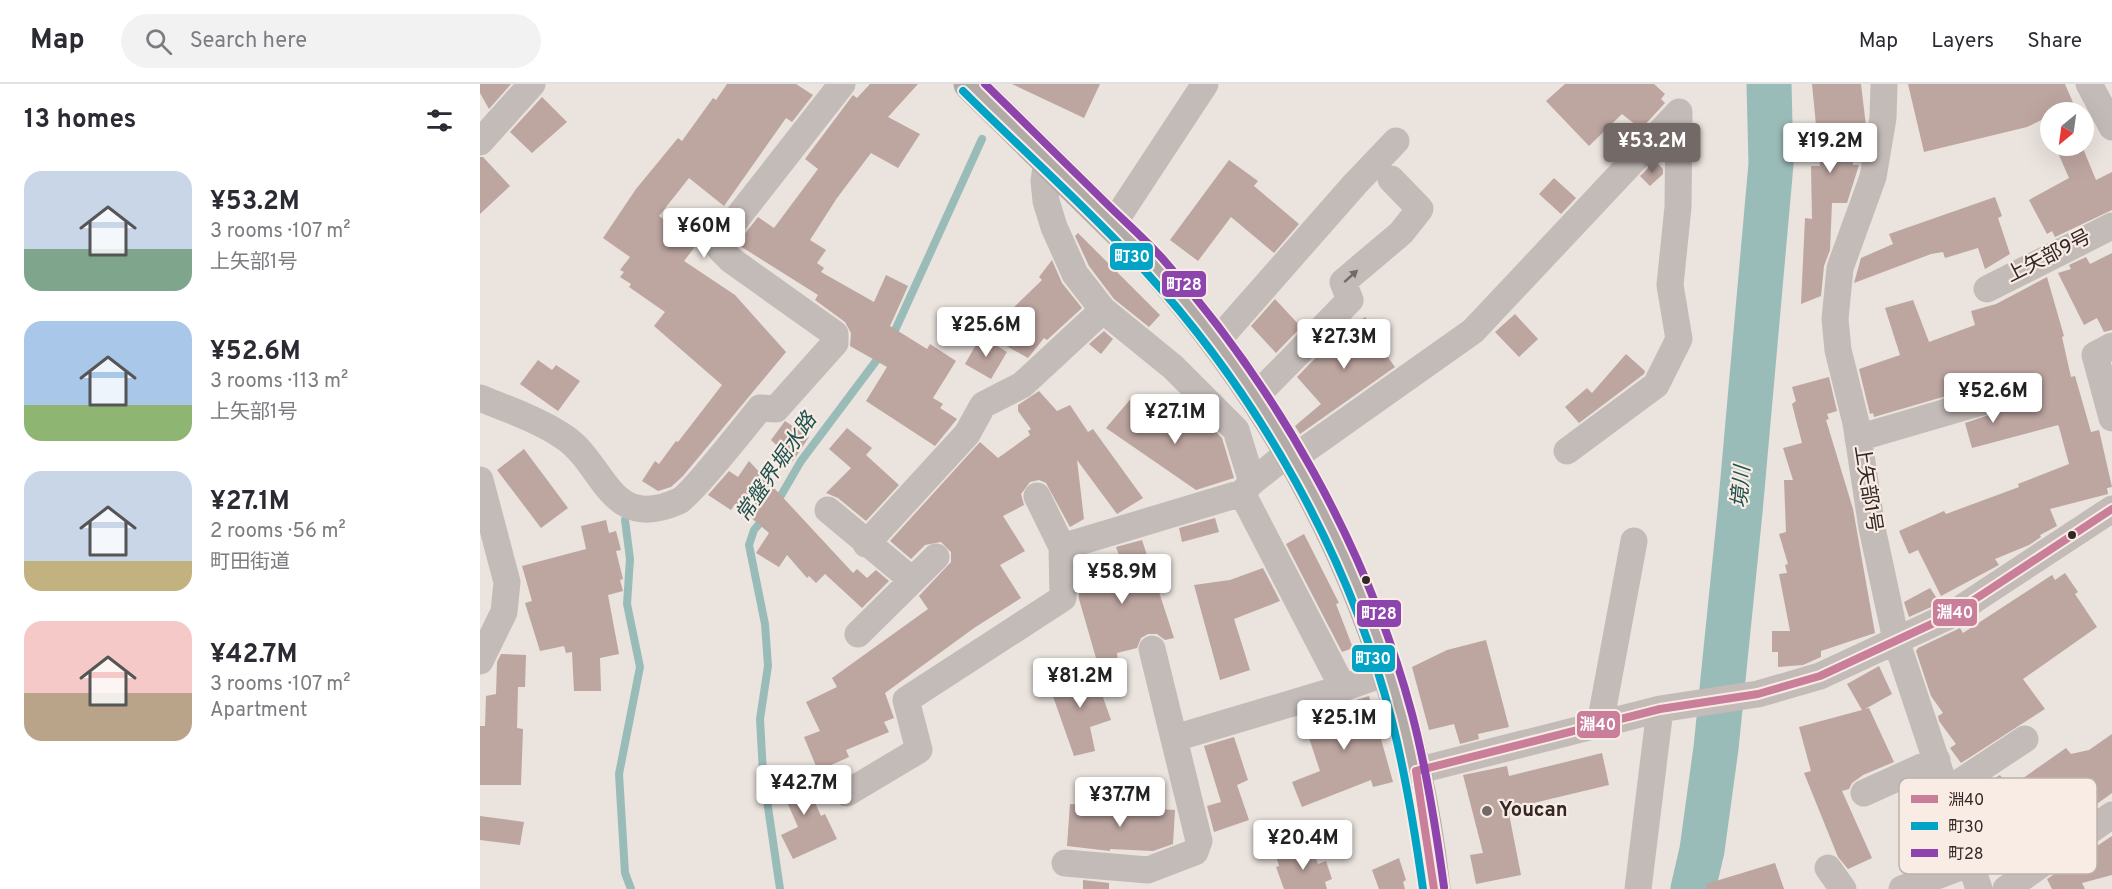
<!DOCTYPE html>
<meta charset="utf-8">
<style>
:root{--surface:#fff;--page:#f2f2f3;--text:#2b2b33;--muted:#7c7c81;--line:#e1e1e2;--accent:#736966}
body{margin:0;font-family:Overpass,"Noto Sans JP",sans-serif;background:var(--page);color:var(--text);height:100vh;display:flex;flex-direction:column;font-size:22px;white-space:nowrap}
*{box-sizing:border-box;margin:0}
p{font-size:20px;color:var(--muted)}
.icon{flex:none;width:33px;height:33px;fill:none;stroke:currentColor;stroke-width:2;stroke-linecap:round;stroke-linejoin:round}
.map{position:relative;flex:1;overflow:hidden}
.details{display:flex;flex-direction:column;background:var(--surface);width:480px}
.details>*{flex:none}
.needle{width:39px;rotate:209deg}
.fabs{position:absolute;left:1560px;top:18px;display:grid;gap:12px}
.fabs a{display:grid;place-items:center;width:54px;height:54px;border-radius:50%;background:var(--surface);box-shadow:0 6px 24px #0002;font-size:30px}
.price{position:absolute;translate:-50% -51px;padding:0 14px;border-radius:6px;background:#fff;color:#222;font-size:20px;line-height:39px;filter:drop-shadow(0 2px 3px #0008)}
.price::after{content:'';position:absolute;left:50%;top:36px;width:18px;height:14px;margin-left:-9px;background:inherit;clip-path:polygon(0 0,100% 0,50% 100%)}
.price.active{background:var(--accent);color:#fff}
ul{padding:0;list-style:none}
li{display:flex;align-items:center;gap:18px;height:150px;padding:0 24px}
li span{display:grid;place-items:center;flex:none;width:168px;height:120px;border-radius:18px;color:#555}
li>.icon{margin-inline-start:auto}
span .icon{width:72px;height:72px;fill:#fffc;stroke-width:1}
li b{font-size:26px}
h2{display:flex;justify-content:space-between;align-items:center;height:72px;padding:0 24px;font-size:26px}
header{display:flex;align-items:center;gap:36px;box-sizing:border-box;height:84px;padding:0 30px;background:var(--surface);border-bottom:2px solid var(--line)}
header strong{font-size:28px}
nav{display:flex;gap:33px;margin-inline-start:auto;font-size:21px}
.search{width:420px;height:54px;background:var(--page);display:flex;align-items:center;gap:15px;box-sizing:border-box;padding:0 21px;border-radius:33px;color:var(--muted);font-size:22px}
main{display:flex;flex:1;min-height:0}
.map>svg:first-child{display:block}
</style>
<header>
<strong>Map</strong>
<div class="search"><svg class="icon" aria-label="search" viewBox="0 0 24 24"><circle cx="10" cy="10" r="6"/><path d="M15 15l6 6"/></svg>Search here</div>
<nav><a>Map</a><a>Layers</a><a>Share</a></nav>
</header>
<main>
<section class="details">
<h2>13 homes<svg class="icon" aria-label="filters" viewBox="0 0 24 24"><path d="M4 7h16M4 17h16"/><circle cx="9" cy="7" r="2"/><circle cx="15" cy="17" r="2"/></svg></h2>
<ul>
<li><span style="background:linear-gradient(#c9d6e8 65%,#7fa58c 0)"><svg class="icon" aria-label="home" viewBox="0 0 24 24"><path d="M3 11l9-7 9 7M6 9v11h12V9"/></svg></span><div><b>¥53.2M</b><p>3 rooms · 107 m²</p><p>上矢部1号</p></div></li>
<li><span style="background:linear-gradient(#a9c7e8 70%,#8fb573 0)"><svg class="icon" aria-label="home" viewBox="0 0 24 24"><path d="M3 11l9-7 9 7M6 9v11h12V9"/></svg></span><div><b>¥52.6M</b><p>3 rooms · 113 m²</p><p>上矢部1号</p></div></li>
<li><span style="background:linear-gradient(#c9d6e8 75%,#c2b280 0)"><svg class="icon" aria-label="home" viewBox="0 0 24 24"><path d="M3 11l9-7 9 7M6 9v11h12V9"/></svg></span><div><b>¥27.1M</b><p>2 rooms · 56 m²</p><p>町田街道</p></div></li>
<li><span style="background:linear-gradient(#f6c9c9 60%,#b9a48a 0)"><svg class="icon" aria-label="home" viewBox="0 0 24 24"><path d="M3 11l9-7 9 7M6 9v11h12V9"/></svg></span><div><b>¥42.7M</b><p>3 rooms · 107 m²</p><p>Apartment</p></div></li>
</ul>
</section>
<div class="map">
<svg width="1632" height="805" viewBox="0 0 1632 805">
<rect width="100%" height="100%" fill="#eae3de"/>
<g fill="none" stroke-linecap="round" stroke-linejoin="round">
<path stroke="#9abcb8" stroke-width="8" d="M 412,253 L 502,55
M 296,420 L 321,377 L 402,269
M 284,434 L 274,446 L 269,461 L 285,540 L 288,582 L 280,635 L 283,689 L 300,805
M 145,436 L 150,475 L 147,520 L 160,583 L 139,690 L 145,789 L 151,805"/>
<path stroke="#9abcb8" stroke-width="45" d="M 1213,805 L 1222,766 L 1236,664 L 1260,428 L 1291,80 L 1289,0"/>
</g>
<path fill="#bda5a0" d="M 0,0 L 31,0 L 9,25 L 0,9 Z
M 247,0 L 316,0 L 333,11 L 312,38 L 306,34 L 244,122 L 209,94 L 179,132 L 217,160 L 204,177 L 255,211 L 306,268 L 203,392 L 191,403 L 178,407 L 162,397 L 175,377 L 179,380 L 196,357 L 198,358 L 242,301 L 174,242 L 185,228 L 149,203 L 151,200 L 140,193 L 144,188 L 140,186 L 150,173 L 123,154 L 156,105 L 198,54 L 202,57 L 233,14 L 236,16 Z
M 390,0 L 438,0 L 408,33 L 440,50 L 418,84 L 391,69 L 357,114 L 330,156 L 346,166 L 337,179 L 344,184 L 341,188 L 394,218 L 406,191 L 428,202 L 410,242 L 447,265 L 450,260 L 476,277 L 453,314 L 463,320 L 460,324 L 477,335 L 455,362 L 386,317 L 407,283 L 370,262 L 371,249 L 365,238 L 335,216 L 338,211 L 257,160 L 278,133 L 294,144 L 338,85 L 325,75 L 373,11 L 377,14 Z
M 532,0 L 620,0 L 604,34 Z
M 1085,0 L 1174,0 L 1185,10 L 1181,15 L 1185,19 L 1161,45 L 1142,30 L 1109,62 L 1066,17 Z
M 1332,0 L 1381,0 L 1386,42 L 1385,48 L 1372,49 L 1373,81 L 1379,81 L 1367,119 L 1352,119 L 1350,166 L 1344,182 L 1341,212 L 1321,220 L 1325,134 L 1332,135 L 1331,82 L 1340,82 Z
M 1428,0 L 1585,0 L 1594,21 L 1578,28 L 1570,28 L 1570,32 L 1547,43 L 1444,68 Z
M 62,13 L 87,38 L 52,69 L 30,48 Z
M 1575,62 L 1602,62 L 1616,96 L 1632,88 L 1632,126 L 1575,153 L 1572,147 L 1567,150 L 1549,116 L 1589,94 Z
M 0,73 L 3,73 L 30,102 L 0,130 Z
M 749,76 L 778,97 L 774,102 L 819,140 L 794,169 L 751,133 L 718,177 L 690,156 Z
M 1175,77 L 1183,85 L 1183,90 L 1170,102 L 1160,92 Z
M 1074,94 L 1096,114 L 1081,130 L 1059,110 Z
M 1515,113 L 1522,132 L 1518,134 L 1530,170 L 1505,185 L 1498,164 L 1465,174 L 1463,168 L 1451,170 L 1374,199 L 1381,174 L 1413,160 L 1409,150 Z
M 598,149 L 680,231 L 669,243 L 634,215 L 609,182 L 595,152 Z
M 1632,169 L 1632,246 L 1624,248 L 1617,234 L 1604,241 L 1578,189 L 1591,185 L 1589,181 L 1606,173 L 1610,180 Z
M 572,176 L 582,199 L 602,224 L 567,256 L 564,254 L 548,274 L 514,255 L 530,227 L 562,196 L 559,193 Z
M 1567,193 L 1584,252 L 1582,253 L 1591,293 L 1595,292 L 1611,348 L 1619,346 L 1632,403 L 1627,404 L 1628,410 L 1570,425 L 1577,442 L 1560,451 L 1561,453 L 1549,461 L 1515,475 L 1519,481 L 1461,512 L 1438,466 L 1429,470 L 1419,447 L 1464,427 L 1466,430 L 1539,403 L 1538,400 L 1589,380 L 1579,343 L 1578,341 L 1492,364 L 1485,339 L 1536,322 L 1540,314 L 1540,306 L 1535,299 L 1521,296 L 1394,333 L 1393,329 L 1390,330 L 1379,285 L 1420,271 L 1405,224 L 1433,216 L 1449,258 L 1495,241 L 1491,227 L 1516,220 Z
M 795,215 L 821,243 L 796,269 L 771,242 Z
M 1035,230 L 1058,255 L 1039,273 L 1015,248 Z
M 885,233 L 901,254 L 897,258 L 915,283 L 820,350 L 815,342 L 841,320 L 817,293 L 850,259 Z
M 624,247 L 633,255 L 621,270 L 609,260 Z
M 501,252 L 527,268 L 511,295 L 485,280 Z
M 1146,270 L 1165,287 L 1164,290 L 1099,339 L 1085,323 L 1107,304 L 1112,309 Z
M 58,276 L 72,286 L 76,281 L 100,297 L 78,327 L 40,300 Z
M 1349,293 L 1357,327 L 1347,330 L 1349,335 L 1346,336 L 1373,425 L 1395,549 L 1341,567 L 1341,573 L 1323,581 L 1298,583 L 1298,568 L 1292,568 L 1292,547 L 1310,547 L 1299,490 L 1307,489 L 1305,481 L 1308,480 L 1299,450 L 1306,448 L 1304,396 L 1313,396 L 1303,364 L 1322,359 L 1312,320 L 1316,317 L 1312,303 Z
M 559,307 L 577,327 L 590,321 L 608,348 L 613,345 L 663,414 L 637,430 L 597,376 L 604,435 L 590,443 L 566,399 L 559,396 L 550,398 L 541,410 L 544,421 L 523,432 L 545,467 L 520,481 L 541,514 L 494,544 L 405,609 L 414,634 L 404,638 L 409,648 L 366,666 L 369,673 L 338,687 L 324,653 L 340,647 L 326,618 L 357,603 L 352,594 L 448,525 L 439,512 L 471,478 L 471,468 L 461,458 L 445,461 L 431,475 L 410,457 L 500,358 L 518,374 L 550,351 L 548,347 L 551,345 L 538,327 L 538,321 Z
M 654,311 L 694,347 L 716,328 L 742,354 L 754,394 L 716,406 L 626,344 Z
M 305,337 L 329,353 L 313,377 L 291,356 Z
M 367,344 L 392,364 L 386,371 L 419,401 L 386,437 L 358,414 L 346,409 L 371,384 L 349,365 Z
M 44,365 L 88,424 L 61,444 L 17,386 Z
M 269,377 L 373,489 L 377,485 L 387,494 L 396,486 L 409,497 L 382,524 L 345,490 L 336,499 L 329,492 L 327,494 L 307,471 L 299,483 L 276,469 L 289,449 L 255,420 L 251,426 L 228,411 L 249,387 L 258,393 Z
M 735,434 L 739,448 L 702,458 L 699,444 Z
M 126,436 L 129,449 L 136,447 L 141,466 L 136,467 L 143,495 L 140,496 L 143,507 L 128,511 L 139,570 L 120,574 L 121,607 L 94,607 L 92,568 L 86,569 L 84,562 L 60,567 L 45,519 L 52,517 L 42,482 L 106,465 L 101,442 Z
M 824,450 L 859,519 L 856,520 L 873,564 L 862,568 L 806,460 Z
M 662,456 L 694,554 L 685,556 L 677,550 L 668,550 L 661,554 L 657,564 L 637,569 L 638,579 L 618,581 L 599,515 L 598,491 L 642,479 L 636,463 Z
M 783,484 L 800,517 L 754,535 L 770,586 L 740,596 L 714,501 L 750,496 Z
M 1585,489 L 1598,508 L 1595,510 L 1617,543 L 1543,595 L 1565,625 L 1481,679 L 1470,664 L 1476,660 L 1459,637 L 1458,632 L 1463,629 L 1451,612 L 1436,567 L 1438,564 L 1480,544 L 1483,549 L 1572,491 L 1575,496 Z
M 1450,504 L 1460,519 L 1429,533 L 1424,518 Z
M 1006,556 L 1029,643 L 998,650 L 999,655 L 980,660 L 974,640 L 949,646 L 932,583 L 967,566 Z
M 21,570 L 46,571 L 45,603 L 38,603 L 37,644 L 43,645 L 41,701 L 0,701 L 0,642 L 5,642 L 6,612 L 16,610 L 17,578 Z
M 1399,582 L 1412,610 L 1385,625 L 1389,624 L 1414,678 L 1383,691 L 1372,699 L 1369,705 L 1362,707 L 1392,774 L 1368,785 L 1358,773 L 1324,689 L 1331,687 L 1319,643 L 1382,626 L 1367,600 Z
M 613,585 L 631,636 L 610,643 L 615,667 L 594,672 L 569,601 Z
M 889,612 L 913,698 L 893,703 L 891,696 L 822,723 L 812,698 L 840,687 L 822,633 Z
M 1632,650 L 1632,709 L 1520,790 L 1513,781 L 1510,784 L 1502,764 L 1508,760 L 1494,739 L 1490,728 L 1493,726 L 1488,720 L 1504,710 L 1499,704 L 1520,691 L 1529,704 L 1586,664 L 1591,670 L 1609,666 Z
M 754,653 L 768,696 L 757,701 L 769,736 L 734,748 L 727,722 L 741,718 L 724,662 Z
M 1122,669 L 1129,701 L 1037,723 L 1038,728 L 1029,730 L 1041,791 L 996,800 L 990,771 L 1003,769 L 983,691 L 1027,682 L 1029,692 Z
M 319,683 L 341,732 L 345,730 L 357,755 L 313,775 L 301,751 L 318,743 L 296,693 Z
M 590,720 L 695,726 L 693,760 L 673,767 L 630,765 L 630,767 L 587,762 Z
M 0,732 L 44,738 L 40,761 L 0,756 Z
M 1632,752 L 1632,791 L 1602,799 L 1605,805 L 1572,805 L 1567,795 Z
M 831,762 L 838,780 L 846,777 L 852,795 L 845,798 L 847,805 L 804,805 L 796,783 L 799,782 L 797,775 Z
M 919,774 L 926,796 L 923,798 L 925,805 L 899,805 L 892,786 Z
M 1295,779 L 1304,805 L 1227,805 L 1226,800 Z
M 603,796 L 629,799 L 629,805 L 603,805 Z"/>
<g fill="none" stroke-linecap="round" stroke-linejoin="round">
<path stroke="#c3bbb7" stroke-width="27" d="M 1404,0 L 1403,34 L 1393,93 L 1360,184 L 1355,235 L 1358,266 L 1376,339 L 1392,444 L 1416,556 L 1499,805
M 1609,0 L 1632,43
M 0,58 L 52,0
M 567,76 L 564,97 L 566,117 L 574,143 L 595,190 L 623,226 L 693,283 L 756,346 L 772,398
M 633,140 L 725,0
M 1507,205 L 1632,142
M 737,257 L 875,100 L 916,57
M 1632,262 L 1615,271 L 1632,334
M 776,312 L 870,216 L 863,198 L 921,149 L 940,125 L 911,95
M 0,314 C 27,325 59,336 84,353 C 125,380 129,449 199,417 C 210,412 268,339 280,324 L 296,325 L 355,259 L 355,250 L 251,176 L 240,165 L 239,157 L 362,0
M 1378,354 L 1525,311
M 811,367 L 772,398 L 762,409 L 863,604
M 1087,367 L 1176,301 L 1199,255 L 1190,201 L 1198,123 L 1199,28
M 815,373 L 993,247 L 1199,28
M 0,396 L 27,498 L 24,528 L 0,577
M 557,412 L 582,463 L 762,409
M 348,426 L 432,496
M 386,460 L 487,350 L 503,321 L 542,301 L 623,226
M 378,550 L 456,473
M 1120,640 L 1154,457
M 695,654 L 863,604 L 909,588
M 936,687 L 1180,625 L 1278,610 L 1340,592 L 1471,531 L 1632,425
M 1468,706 L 1545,655
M 367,709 L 439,666 L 426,616 L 583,514 L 582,463
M 1384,709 L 1457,676
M 585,779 L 668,786 L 715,768 L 719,757 L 672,565
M 1348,784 L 1363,805
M 1158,805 L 1180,625
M 1422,805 L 1491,779
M 1526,805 L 1632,731"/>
<path stroke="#b2aaa6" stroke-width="33" d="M 490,0 L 673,180 C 830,357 928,568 954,805"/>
<defs>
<path id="bus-1" d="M 936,687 L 1180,625 L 1278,610 L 1340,592 L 1471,531 L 1632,425
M 936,687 L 954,805"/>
<path id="bus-2" d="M 483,7 C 543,67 608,124 665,187 C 779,312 870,473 912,637 C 926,693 935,748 943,805"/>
<path id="bus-3" d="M 505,0 C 545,39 584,78 624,117 C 643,136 664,154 682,174 C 797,304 887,462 932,630 C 947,687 956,745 964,803"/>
</defs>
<use href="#bus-1" stroke="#f8ece4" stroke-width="12"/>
<use href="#bus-2" stroke="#f8ece4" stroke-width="12"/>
<use href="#bus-3" stroke="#f8ece4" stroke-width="12"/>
<use href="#bus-1" stroke="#c97e99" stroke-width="8"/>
<use href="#bus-2" stroke="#03a3c6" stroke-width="8"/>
<use href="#bus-3" stroke="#8e44ad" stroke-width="8"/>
</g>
<defs><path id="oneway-solid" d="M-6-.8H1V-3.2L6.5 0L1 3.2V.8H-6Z" transform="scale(1.5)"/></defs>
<use fill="#746a67" href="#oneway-solid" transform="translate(871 192) rotate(-42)"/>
<g fill="#332826" stroke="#f8ece4" stroke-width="2">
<circle cx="1592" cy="451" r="5"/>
<circle cx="886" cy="496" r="5"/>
</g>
<circle fill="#736966" stroke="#f8ece4" stroke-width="2" cx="1007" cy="727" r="6"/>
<g text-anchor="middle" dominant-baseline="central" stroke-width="4.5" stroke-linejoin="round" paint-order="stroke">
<g font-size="20" fill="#332826" stroke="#f8ece4">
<text transform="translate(1569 173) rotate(-27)">上矢部9号</text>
<text transform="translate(1387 405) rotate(81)">上矢部1号</text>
</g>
<g font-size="20" font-weight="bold" fill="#332826" stroke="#f8ece4" text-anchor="start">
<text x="1019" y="727">Youcan</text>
</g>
<g font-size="21" font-style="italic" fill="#1d524f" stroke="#f8ece4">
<text transform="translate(297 384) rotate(-56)">常盤界堀水路</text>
<text transform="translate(1262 403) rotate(-85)">境川</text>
</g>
</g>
<rect x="1419" y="694" width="198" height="96" rx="9" fill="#f8ece4" stroke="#bdb1ab" stroke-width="1.5"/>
<rect x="1431" y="711" width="27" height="8" fill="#c97e99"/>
<rect x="1431" y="738" width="27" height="8" fill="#03a3c6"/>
<rect x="1431" y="765" width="27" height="8" fill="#8e44ad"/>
<g font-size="16" fill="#332826">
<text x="1468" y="721">淵40</text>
<text x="1468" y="748">町30</text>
<text x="1468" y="775">町28</text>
</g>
<g stroke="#f8ece4" stroke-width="2">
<rect x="629" y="158" width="45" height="29" rx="6" fill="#03a3c6"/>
<rect x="681" y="186" width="46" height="28" rx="6" fill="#8e44ad"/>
<rect x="1452" y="514" width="46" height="29" rx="6" fill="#c97e99"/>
<rect x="876" y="515" width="46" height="29" rx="6" fill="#8e44ad"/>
<rect x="871" y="560" width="45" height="29" rx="6" fill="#03a3c6"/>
<rect x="1096" y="626" width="45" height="29" rx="6" fill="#c97e99"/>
</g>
<g font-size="16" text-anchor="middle" font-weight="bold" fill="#fff">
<text x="652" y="178">町30</text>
<text x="704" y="206">町28</text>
<text x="1475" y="534">淵40</text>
<text x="899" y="535">町28</text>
<text x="893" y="580">町30</text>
<text x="1118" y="646">淵40</text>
</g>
</svg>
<div class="fabs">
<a><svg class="needle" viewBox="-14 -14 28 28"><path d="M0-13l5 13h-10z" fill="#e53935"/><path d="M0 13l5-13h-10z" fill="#7c7c81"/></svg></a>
</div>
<b class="price active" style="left:1172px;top:90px">¥53.2M</b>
<b class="price" style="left:1350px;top:90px">¥19.2M</b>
<b class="price" style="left:224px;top:175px">¥60M</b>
<b class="price" style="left:506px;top:274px">¥25.6M</b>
<b class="price" style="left:864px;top:286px">¥27.3M</b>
<b class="price" style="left:1513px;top:340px">¥52.6M</b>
<b class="price" style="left:695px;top:361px">¥27.1M</b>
<b class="price" style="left:642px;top:521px">¥58.9M</b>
<b class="price" style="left:600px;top:625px">¥81.2M</b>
<b class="price" style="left:864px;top:667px">¥25.1M</b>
<b class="price" style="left:324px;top:732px">¥42.7M</b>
<b class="price" style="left:640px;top:744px">¥37.7M</b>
<b class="price" style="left:823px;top:787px">¥20.4M</b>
</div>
</main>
